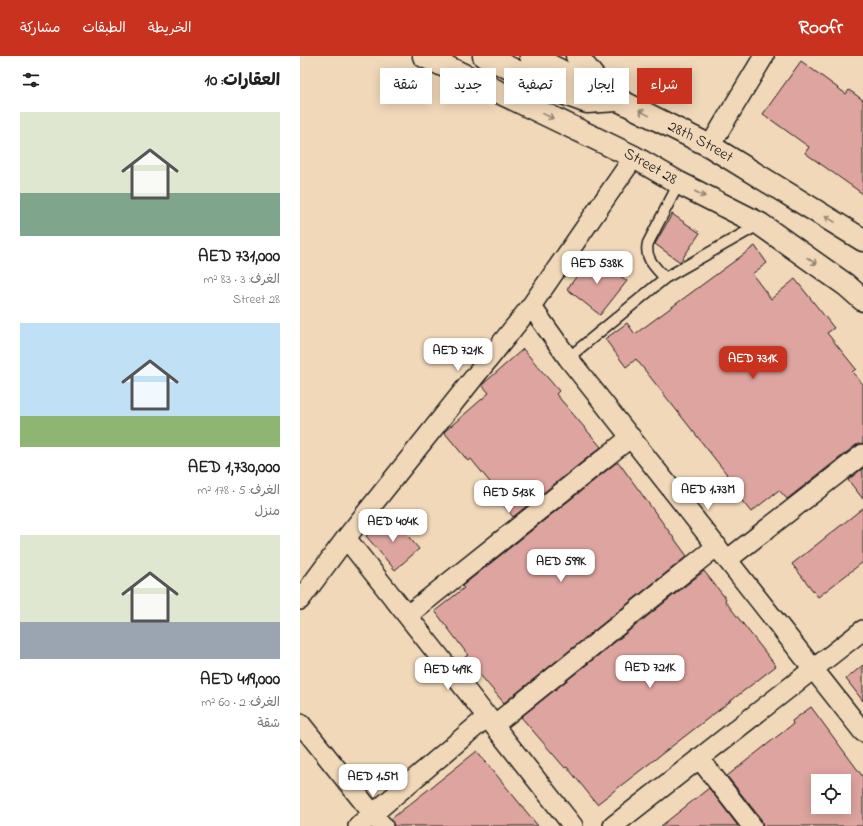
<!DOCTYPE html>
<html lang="ar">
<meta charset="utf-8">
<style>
:root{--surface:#fff;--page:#f6f6f6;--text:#202124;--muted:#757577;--accent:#c8321e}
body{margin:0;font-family:"Indie Flower","Playpen Sans Arabic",sans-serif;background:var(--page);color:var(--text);direction:rtl;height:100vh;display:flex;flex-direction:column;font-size:15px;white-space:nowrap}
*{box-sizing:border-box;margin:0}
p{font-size:13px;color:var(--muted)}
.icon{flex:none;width:22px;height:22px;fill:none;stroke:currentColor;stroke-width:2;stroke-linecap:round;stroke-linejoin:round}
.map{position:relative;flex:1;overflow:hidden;direction:ltr}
.side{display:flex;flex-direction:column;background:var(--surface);width:300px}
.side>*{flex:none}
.top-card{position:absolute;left:12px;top:12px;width:380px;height:36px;direction:rtl;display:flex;gap:8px}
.tools{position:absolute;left:511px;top:718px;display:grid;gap:8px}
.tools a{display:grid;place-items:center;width:40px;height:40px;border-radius:0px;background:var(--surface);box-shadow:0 2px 10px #0003;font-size:20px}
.price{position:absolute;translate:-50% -34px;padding:0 9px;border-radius:8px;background:#fff;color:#222;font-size:13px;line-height:26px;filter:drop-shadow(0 1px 2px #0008)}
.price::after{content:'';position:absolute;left:50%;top:24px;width:12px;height:9px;margin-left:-6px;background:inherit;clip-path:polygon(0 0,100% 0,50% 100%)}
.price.selected{background:var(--accent);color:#fff}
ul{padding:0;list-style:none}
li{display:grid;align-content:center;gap:8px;height:212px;padding:0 20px}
li span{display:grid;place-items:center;height:124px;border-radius:0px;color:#555}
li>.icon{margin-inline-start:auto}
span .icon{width:72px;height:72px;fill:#fffc;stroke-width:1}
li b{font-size:17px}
h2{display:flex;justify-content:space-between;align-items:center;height:48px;padding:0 20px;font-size:17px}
.tag{padding:0 14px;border-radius:0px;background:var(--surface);box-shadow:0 2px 10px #0003;font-size:14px;line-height:36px}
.tag.selected{background:var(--accent);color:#fff}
header{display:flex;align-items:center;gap:24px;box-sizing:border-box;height:56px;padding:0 20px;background:var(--accent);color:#fff}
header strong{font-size:19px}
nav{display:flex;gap:22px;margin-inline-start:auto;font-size:14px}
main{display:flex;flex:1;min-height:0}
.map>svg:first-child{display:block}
</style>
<header>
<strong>Roofr</strong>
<nav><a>الخريطة</a><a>الطبقات</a><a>مشاركة</a></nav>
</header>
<main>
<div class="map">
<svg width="563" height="770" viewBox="0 0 563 770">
<rect width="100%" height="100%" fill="#f1d8b9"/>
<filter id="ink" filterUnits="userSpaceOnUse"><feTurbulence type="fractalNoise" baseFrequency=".025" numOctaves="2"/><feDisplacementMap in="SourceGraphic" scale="8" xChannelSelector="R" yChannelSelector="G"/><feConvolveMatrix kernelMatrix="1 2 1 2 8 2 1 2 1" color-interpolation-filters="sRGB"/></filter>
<g filter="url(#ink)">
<path fill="#dea49f" stroke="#1c1c1c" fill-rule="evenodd" d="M 501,5 L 546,38 L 549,34 L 563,44 L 563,138 L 505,97 L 509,91 L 463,58 Z
M 372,158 L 400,177 L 380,206 L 355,188 Z
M 455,190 L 467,207 L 452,218 L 471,243 L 495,223 L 534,272 L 527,277 L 556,313 L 552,316 L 563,328 L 563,387 L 556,389 L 487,443 L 479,434 L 451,456 L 426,425 L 430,422 L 336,303 L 326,311 L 305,283 L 327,267 L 335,278 Z
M 293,199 L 327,225 L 300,259 L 267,233 Z
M 223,293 L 259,335 L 256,338 L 301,391 L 213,461 L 192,433 L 194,431 L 171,403 L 168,405 L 144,376 L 189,337 L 182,329 Z
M 316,407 L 319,407 L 387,500 L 204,647 L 165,601 L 168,599 L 135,555 L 164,532 L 162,530 Z
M 563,412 L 563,443 L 548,424 Z
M 563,452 L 563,506 L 518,541 L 492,508 Z
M 91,460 L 119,493 L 95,514 L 66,480 Z
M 404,515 L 426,543 L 425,545 L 476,610 L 297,748 L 267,711 L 265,712 L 221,661 Z
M 563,609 L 563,645 L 546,623 Z
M 511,651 L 563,721 L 563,770 L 463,770 L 461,763 L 427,720 L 493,668 L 492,665 ZM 518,725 L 544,725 L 544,751 L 518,751 Z
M 177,695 L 238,770 L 94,770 L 91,763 Z
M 409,732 L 438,770 L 361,770 Z"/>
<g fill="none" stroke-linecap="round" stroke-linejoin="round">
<defs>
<path id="lane" d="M 365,222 C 355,211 344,202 348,187 L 379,127
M 268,302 L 365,222 L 460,168"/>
<path id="street" d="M 410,90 L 464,0
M 231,250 L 268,302 L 563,676
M 46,482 L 273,770
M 427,504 L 563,398
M 0,544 L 46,482 L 231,250 L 334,101
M 108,559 L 331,381
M 0,667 L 73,758 L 188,660
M 194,669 L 417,490
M 399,702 L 452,770
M 58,770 L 73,758 L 83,770
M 313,770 L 563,574"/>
<g id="primary">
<path id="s1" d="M 124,0 L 334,101 L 379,127 L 460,168 L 546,229 L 563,244"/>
<path d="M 184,0 L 260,36 L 287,46 L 317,44"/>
<path id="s2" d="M 231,0 L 410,90 L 563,184"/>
<path d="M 277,0 L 303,33"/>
</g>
</defs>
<use href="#lane" stroke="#1c1c1c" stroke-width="13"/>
<use href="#street" stroke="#1c1c1c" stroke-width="22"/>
<use href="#primary" stroke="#1c1c1c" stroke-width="25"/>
<use href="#lane" stroke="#f1d8b9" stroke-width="10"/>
<use href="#street" stroke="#f1d8b9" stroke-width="19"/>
<use href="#primary" stroke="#f1d8b9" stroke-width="22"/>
</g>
<defs><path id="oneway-shaft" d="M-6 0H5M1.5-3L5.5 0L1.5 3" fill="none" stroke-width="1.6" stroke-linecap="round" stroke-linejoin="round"/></defs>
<g stroke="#918372">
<use href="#oneway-shaft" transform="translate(344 57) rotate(-154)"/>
<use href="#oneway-shaft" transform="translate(248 60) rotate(26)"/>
<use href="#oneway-shaft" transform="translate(400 138) rotate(27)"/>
<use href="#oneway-shaft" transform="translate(530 163) rotate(-148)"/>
<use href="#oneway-shaft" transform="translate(512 205) rotate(35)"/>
</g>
</g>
<g text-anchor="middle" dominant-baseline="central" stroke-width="4" stroke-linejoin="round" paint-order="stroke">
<g font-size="16" fill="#1c1c1c" stroke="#f1d8b9">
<text stroke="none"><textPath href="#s2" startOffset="190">28th Street</textPath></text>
<text stroke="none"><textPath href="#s1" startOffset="252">Street 28</textPath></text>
</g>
</g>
</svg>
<div class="tools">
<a><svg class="icon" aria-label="locate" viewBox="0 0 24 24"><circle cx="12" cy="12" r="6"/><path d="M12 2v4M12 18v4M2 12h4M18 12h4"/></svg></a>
</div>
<b class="price" style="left:297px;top:229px">AED 538K</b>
<b class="price" style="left:158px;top:316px">AED 721K</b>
<b class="price selected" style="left:453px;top:324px">AED 731K</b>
<b class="price" style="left:408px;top:455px">AED 1.73M</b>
<b class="price" style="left:209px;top:458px">AED 513K</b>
<b class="price" style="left:93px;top:487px">AED 404K</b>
<b class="price" style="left:261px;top:527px">AED 599K</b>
<b class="price" style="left:350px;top:633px">AED 721K</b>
<b class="price" style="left:148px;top:635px">AED 419K</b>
<b class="price" style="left:73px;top:742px">AED 1.5M</b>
<div class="top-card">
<a class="tag selected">شراء</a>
<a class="tag">إيجار</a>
<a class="tag">تصفية</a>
<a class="tag">جديد</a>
<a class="tag">شقة</a>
</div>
</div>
<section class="side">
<h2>العقارات: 10<svg class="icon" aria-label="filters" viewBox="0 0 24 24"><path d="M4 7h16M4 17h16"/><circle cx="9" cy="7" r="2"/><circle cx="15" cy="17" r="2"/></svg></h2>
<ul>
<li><span style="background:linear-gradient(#dfe7d0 65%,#7fa58c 0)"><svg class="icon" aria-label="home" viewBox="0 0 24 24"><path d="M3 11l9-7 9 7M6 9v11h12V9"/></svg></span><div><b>AED 731,000</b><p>الغرف: 3 · 83 m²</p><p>Street 28</p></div></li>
<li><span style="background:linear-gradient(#bfe0f5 75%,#8fb573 0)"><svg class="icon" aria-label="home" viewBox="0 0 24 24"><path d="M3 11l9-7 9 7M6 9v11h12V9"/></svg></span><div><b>AED 1,730,000</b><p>الغرف: 5 · 178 m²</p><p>منزل</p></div></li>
<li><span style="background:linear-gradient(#dfe7d0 70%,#9aa5b1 0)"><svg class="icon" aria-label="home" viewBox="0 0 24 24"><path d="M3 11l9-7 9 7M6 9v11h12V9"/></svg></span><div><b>AED 419,000</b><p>الغرف: 2 · 60 m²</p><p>شقة</p></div></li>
</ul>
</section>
</main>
